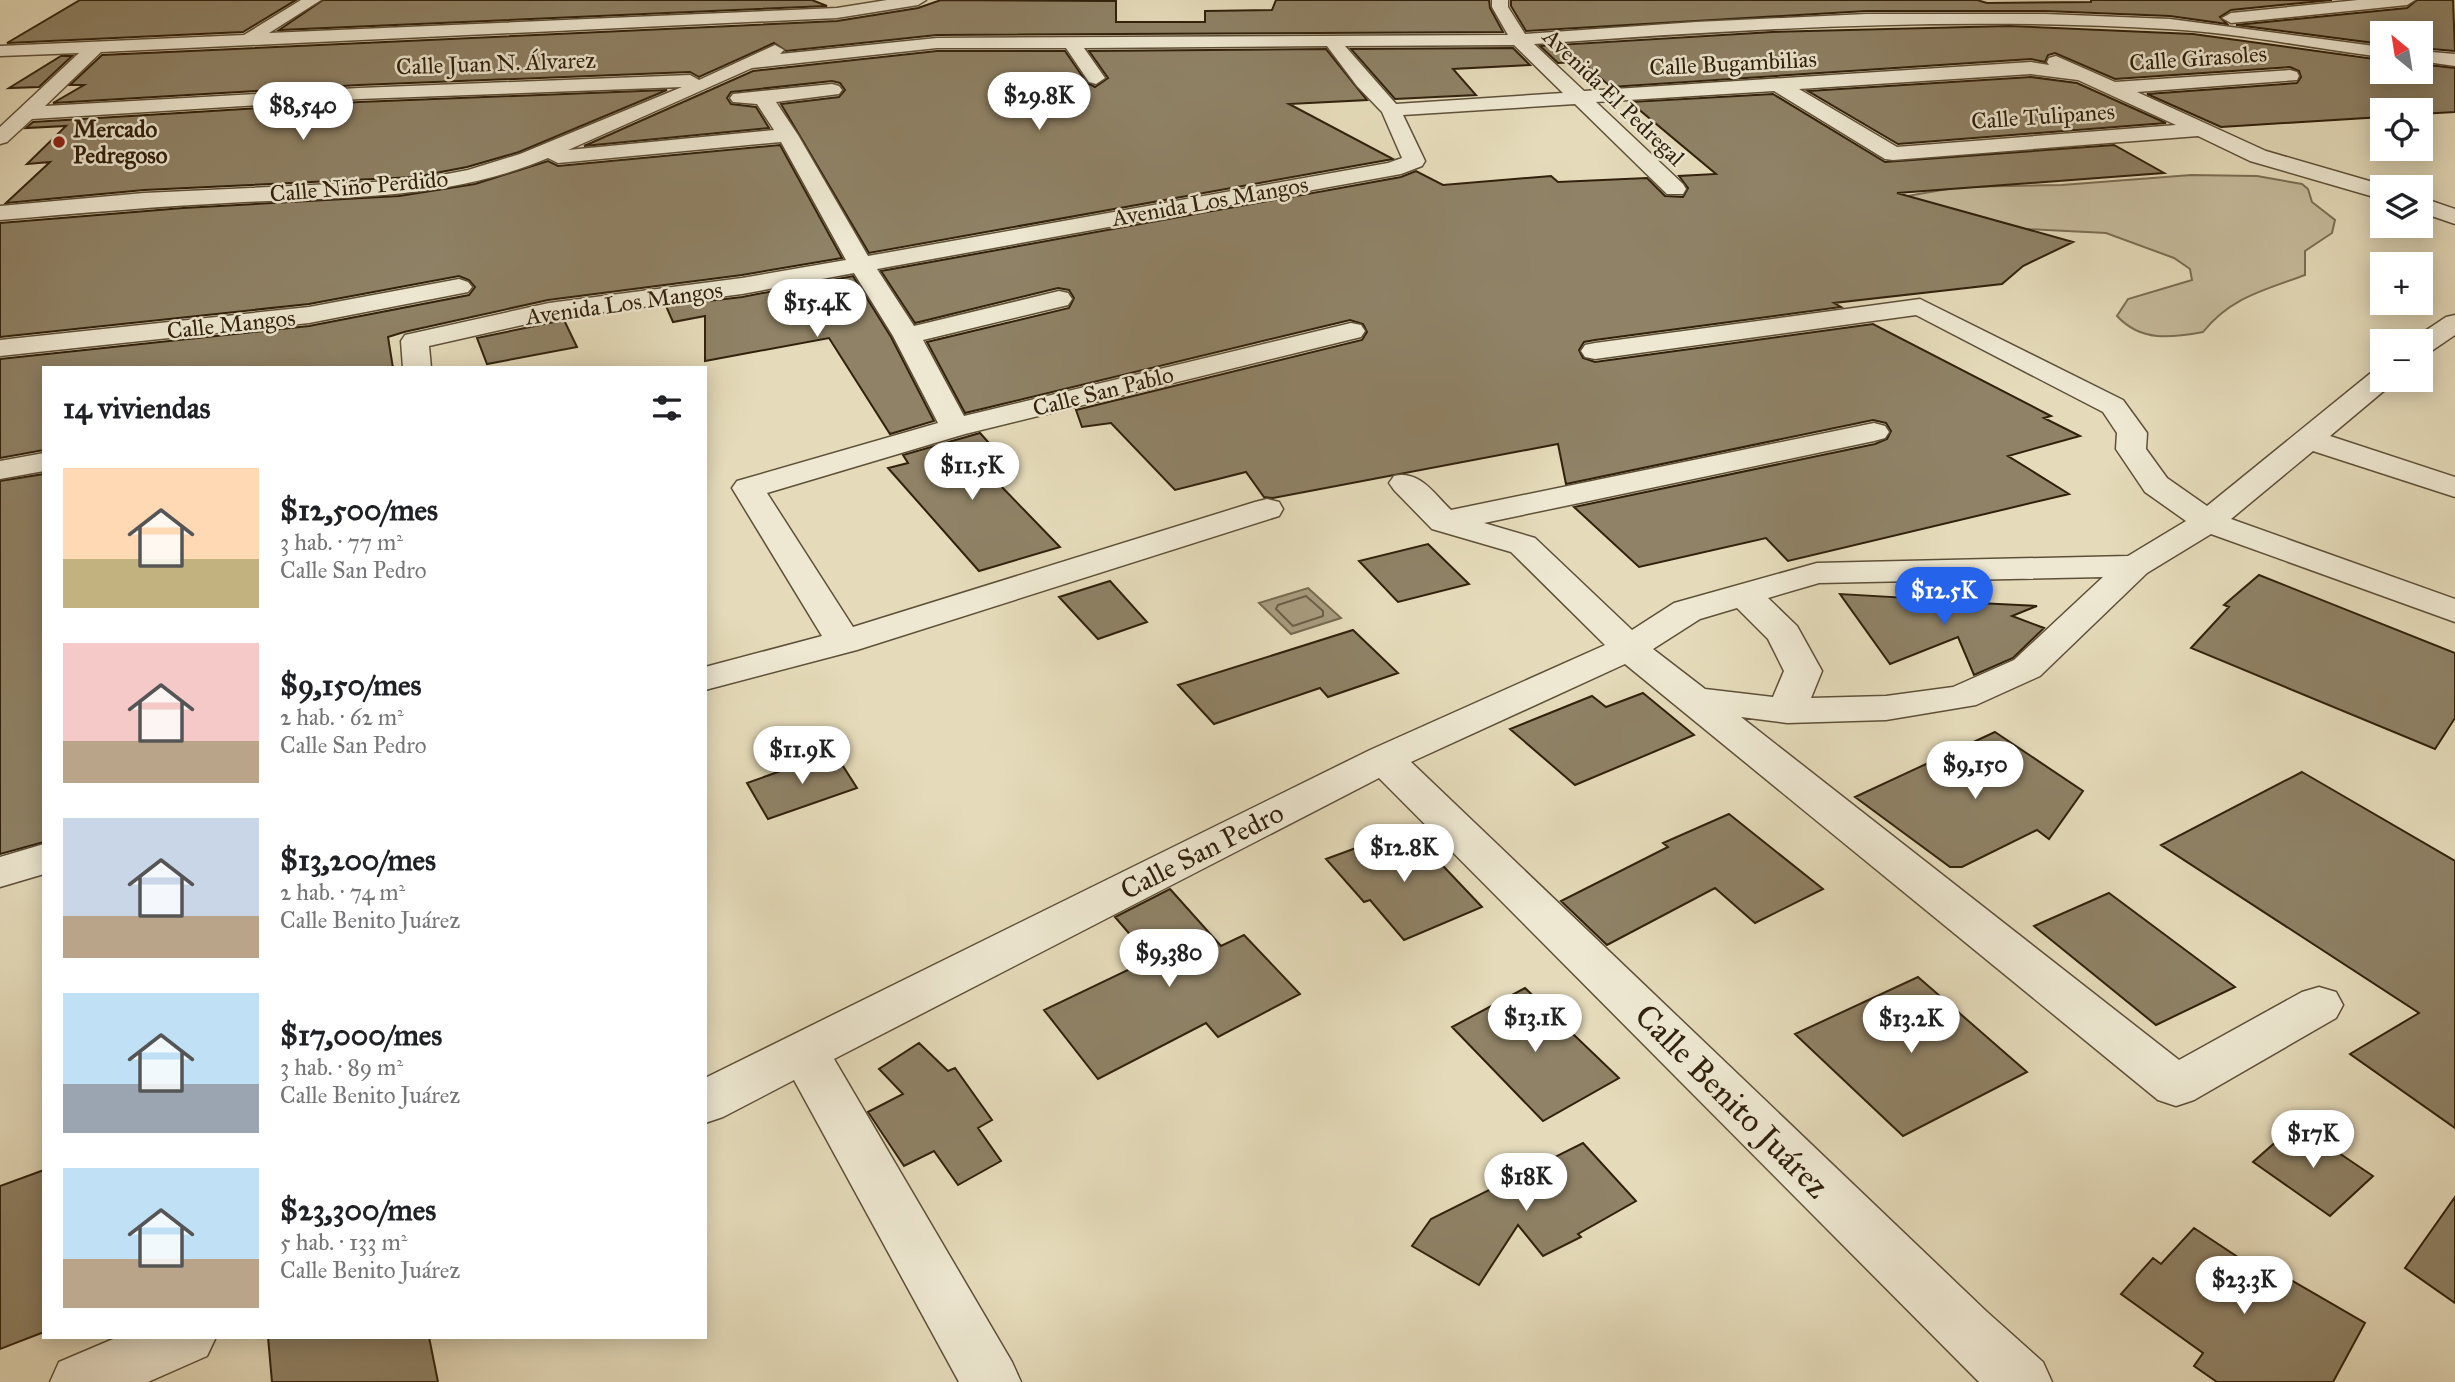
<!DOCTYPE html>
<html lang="es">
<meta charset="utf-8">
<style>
:root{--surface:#fff;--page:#f2f2f2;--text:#202124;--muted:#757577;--accent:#2563eb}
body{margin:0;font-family:"IM FELL Great Primer",serif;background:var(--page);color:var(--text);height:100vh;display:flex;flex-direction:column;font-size:26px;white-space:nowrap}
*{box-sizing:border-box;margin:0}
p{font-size:23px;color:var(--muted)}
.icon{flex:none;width:38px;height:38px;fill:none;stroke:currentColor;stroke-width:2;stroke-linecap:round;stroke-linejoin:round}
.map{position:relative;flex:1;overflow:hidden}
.side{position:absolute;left:42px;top:366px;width:665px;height:973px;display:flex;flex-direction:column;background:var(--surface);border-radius:0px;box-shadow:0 4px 18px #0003}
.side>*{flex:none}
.needle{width:46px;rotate:330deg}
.buttons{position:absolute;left:2370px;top:21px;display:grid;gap:14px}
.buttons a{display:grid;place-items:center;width:63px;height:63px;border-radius:0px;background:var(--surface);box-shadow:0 4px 18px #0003;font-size:35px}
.price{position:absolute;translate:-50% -60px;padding:0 16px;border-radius:24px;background:#fff;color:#222;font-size:23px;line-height:46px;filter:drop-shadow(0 2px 4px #0008)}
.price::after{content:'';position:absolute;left:50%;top:42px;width:21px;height:16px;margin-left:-10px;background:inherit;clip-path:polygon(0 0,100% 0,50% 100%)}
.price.current{background:var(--accent);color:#fff}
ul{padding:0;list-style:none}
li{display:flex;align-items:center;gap:21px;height:175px;padding:0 21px}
li span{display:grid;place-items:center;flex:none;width:196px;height:140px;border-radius:0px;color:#555}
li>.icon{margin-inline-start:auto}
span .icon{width:84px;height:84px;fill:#fffc;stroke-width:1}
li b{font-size:30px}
h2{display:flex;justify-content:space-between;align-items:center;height:84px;padding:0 21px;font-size:30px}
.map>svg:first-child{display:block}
</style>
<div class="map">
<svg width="2455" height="1382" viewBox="0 0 2455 1382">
<rect width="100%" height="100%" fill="#e5dbba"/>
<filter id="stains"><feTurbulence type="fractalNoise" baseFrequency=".00286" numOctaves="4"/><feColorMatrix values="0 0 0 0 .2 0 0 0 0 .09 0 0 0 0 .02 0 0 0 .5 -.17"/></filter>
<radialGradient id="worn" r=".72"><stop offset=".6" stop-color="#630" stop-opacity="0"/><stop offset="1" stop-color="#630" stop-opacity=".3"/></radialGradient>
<path fill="#c6bb9c" stroke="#7c6e54" stroke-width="2" d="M 2191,175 L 2257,176 L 2302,184 L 2308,189 L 2312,202 L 2335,220 L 2332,233 L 2305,251 L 2305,275 C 2265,290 2231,297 2203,332 C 2171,338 2141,342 2117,316 L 2128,299 L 2192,280 L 2190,269 L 2174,258 L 2106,233 L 2005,228 L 1896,198 L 1959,187 L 2062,185 Z"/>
<path fill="#a89c7f" stroke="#786b51" stroke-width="2" d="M 1308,588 L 1341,618 L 1291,634 L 1259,603 Z"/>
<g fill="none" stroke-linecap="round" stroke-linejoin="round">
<path stroke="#6c5e46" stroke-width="2" d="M 1306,596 L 1323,611 L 1323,616 L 1293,626 L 1276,609 L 1278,605 Z"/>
</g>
<path fill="#8f8266" stroke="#31210c" stroke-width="2" d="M 80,0 L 296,0 L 243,32 L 7,43 Z
M 323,0 L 812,0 L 827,6 L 279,30 Z
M 941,0 L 1116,1 L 1116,22 L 1205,22 L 1205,11 L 1272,10 L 1276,0 L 1489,0 L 1490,8 L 1503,32 L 937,35 L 786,51 L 774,43 L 699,77 L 690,72 L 359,85 L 53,103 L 84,85 L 70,85 L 102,55 L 837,21 L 918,8 Z
M 1511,0 L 1977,0 L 1987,3 L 2091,2 L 2091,0 L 2332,0 L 2231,10 L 2220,17 L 2227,24 L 2170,16 L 2045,11 L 1866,11 L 1526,31 L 1511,6 Z
M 2417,0 L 2453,0 L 2455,51 L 2420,48 L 2420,33 L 2382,33 L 2382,44 L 2236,25 L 2407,8 Z
M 2009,26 L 2193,34 L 2382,60 L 2382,72 L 2420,72 L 2420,64 L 2455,68 L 2455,112 L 2420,114 L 2420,110 L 2382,110 L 2382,117 L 2221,127 L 2147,94 L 2297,83 L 2301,77 L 2299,71 L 2290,67 L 2115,79 L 2055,53 L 2048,55 L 2045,62 L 2031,59 L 1611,87 L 1582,62 L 1558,63 L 1540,46 L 1772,32 Z
M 1513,48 L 1530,65 L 1453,69 L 1476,95 L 1395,99 L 1351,49 Z
M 1326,49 L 1367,100 L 1289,104 L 1393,159 L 869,253 L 781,104 L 839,97 L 845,90 L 840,83 L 832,81 L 731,92 L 727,98 L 731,104 L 756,107 L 769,128 L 584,146 L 753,71 L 937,51 L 1065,51 L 1087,83 L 1095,87 L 1108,78 L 1089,51 Z
M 61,56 L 72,56 L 39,87 L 9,88 Z
M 2031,77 L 2077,83 L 2166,123 L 1898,144 L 1808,91 Z
M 667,90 L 519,152 L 467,167 L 415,177 L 144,190 L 6,203 L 50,162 L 27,164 L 66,126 L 26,128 L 33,122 L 359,102 Z
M 1773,94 L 1885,162 L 2114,145 L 2164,173 L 1897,193 L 2073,242 L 2023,266 L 2002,284 L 1834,303 L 1841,307 L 1595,340 L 1584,342 L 1579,350 L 1583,358 L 1595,362 L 1873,324 L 2051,416 L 2044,418 L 2080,436 L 2008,456 L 2069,494 L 1788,561 L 1766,538 L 1639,567 L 1574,507 L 1875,444 L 1887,439 L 1891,431 L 1886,423 L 1873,420 L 1566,484 L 1558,444 L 1273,498 L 1264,497 L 1246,472 L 1175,490 L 1111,423 L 1082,427 L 1076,410 L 1362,340 L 1367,332 L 1363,324 L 1350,320 L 965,413 L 927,342 L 1069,308 L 1074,298 L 1069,290 L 1058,288 L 915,323 L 881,271 L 1401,177 L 1416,171 L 1443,185 L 1551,176 L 1558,182 L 1647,178 L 1665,196 L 1683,197 L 1688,188 L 1679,176 L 1716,174 L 1630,102 Z
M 780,145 L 842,258 L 742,275 L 548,300 L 404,332 L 388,337 L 393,368 L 44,368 L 44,450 L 0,458 L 0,359 L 309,326 L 469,295 L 475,287 L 469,280 L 459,276 L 309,304 L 0,337 L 0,223 L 183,208 L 399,196 L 475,184 L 548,161 L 558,166 Z
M 853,276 L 891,337 L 934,421 L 890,434 L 829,338 L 705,361 L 705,316 L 673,322 L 666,306 L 742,297 Z
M 564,320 L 577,347 L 487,364 L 477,338 Z
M 980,433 L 1006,462 L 992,465 L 1006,481 L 998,483 L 1060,547 L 979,571 L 888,468 L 908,463 L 903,455 Z
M 44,474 L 44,842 L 0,854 L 0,481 Z
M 1428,544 L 1469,584 L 1398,602 L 1359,561 Z
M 2259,575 L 2455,653 L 2455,718 L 2435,749 L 2191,648 L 2229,607 L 2224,605 Z
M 1110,581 L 1147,622 L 1098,639 L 1059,597 Z
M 1937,587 L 1978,603 L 2037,606 L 2012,616 L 2044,628 L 2013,658 L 1974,675 L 1958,637 L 1890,664 L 1840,594 L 1943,600 Z
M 1353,630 L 1398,673 L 1328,697 L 1320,688 L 1214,724 L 1178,685 Z
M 1643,693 L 1694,735 L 1575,785 L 1510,729 L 1592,696 L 1606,707 Z
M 1995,732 L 2083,791 L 2049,839 L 2037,830 L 1962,867 L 1950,867 L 1855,797 Z
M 834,752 L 857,788 L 768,819 L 747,783 Z
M 2302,772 L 2455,861 L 2455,1128 L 2350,1054 L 2419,1013 L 2161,845 Z
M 1729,814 L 1823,889 L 1755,923 L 1715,888 L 1607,945 L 1561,901 L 1668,847 L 1663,843 Z
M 1408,829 L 1482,907 L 1404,940 L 1370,900 L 1364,902 L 1326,859 Z
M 1170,889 L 1221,946 L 1244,935 L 1300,994 L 1218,1037 L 1206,1023 L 1098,1079 L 1044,1010 L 1151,959 L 1115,917 Z
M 2109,893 L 2235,987 L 2156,1025 L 2034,926 Z
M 1918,977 L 2027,1072 L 1903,1136 L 1795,1034 Z
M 1525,988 L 1619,1078 L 1543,1121 L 1452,1027 Z
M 919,1043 L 948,1071 L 955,1068 L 992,1120 L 978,1128 L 1001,1161 L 958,1185 L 934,1151 L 904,1166 L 868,1112 L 903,1094 L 879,1069 Z
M 2296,1124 L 2373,1176 L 2330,1216 L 2253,1162 Z
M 1583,1143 L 1636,1201 L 1578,1234 L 1581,1237 L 1543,1256 L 1518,1225 L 1479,1285 L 1412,1246 L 1431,1219 Z
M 44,1170 L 44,1332 L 0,1349 L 0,1186 Z
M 2455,1197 L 2455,1303 L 2405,1268 Z
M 2194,1228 L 2256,1269 L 2260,1262 L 2365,1323 L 2333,1382 L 2217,1382 L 2194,1366 L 2203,1353 L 2121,1294 L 2153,1258 L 2161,1264 Z
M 268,1337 L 429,1337 L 438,1382 L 272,1382 Z"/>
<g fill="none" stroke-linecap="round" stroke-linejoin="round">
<defs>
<path id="minor" d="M 301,0 L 321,0 L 269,33 L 837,8 L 887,0 L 926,0 L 918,5 L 837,18 L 101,52 L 45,106 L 359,88 L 690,75 L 699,80 L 775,45 L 784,50 L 780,54 L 937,38 L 1508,35 L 1492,7 L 1492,0 L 1508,0 L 1508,7 L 1525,34 L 1696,22 L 1866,14 L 2045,14 L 2170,19 L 2382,47 L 2382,57 C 2311,48 2238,33 2167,29 C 1956,16 1745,29 1534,44 L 1584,91 L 2031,62 L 2049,65 L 2047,62 L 2049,58 L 2056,56 L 2115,82 L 2290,70 L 2297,72 L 2299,76 L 2297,80 L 2137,92 L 2266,151 L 2390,187 L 2382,187 L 2382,199 L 2374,197 L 2250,161 L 2198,136 L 1893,160 L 1885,159 L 1774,91 L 1596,102 L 1683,184 L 1686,189 L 1683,194 L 1667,194 L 1575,104 L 1403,115 L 1425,161 L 1422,166 L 1401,174 L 877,269 L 914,326 L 1059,291 L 1068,293 L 1072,299 L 1068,305 L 923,340 L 964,416 L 1351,323 L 1361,325 L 1365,331 L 1361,337 L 965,434 L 767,493 L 853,627 L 1255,502 L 1267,499 L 1279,502 L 1283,509 L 1279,516 L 857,650 L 705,690 L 705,667 L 822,636 L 732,488 L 737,481 L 938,423 L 893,336 L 854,273 L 742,294 L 549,319 L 429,346 L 431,368 L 403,368 L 401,341 L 405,335 L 549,303 L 742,278 L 846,260 L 781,142 L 558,163 L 548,158 C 452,199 347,197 244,202 C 163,206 81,213 0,220 L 0,206 L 144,193 L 415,180 L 468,170 L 520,154 L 682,87 L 359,99 L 32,119 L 7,142 L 0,144 L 0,127 L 79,53 L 0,56 L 0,46 L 244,35 ZM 1514,45 L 1563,93 L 1396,104 L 1345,46 ZM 1327,46 L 1357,86 L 1382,112 L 1402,158 L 1388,163 L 868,256 L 798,135 L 776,102 L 839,94 L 842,90 L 839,86 L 832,84 L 733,94 L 730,98 L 733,102 L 757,104 L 774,130 L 568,150 L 752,68 L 937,48 L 1066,48 L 1089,82 L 1096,84 L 1105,78 L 1084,48 ZM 2031,74 L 2078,80 L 2176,125 L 1897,147 L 1799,89 Z
M 2358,0 L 2415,0 L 2407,5 L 2231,23 L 2222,18 L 2231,13 Z
M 2420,51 L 2455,54 L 2455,66 L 2420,61 Z
M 2420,197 L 2455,209 L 2455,224 L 2420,212 Z
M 459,279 L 468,282 L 472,287 L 468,292 L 309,323 L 0,356 L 0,340 L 309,307 Z
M 1920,299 L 2123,400 L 2147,433 L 2146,449 L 2167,478 L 2207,506 L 2372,372 L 2382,370 L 2382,380 L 2395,380 L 2392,384 L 2330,436 L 2455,477 L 2455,497 L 2313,451 L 2231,519 L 2455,599 L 2455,622 L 2211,534 L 2147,573 L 2040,676 L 1976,705 L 1886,720 L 1787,723 L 1741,717 L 2179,1060 L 2302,992 L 2319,987 L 2336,992 L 2343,1005 L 2336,1018 L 2194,1100 L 2176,1106 L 2158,1100 L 1625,664 L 1411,762 L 1986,1311 L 2043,1362 L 2052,1382 L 1979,1382 L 1379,778 L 834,1059 L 1012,1362 L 1021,1382 L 959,1382 L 794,1080 L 723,1117 L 705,1123 L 705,1078 L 1370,750 L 1605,645 L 1511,552 L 1432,529 L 1394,490 L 1389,483 L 1394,476 C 1420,470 1434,494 1451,510 L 1874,423 L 1885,426 L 1889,432 L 1885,438 L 1874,441 L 1484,523 L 1535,538 L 1632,630 L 1674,603 L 1817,563 L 2128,556 L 2186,521 L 2145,492 L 2116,449 L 2117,433 L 2103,412 L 1916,315 L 1595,359 L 1585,357 L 1581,351 L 1585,345 L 1595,343 ZM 2103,577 L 2014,660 L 1953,687 L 1886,696 L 1811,698 L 1822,671 L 1797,626 L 1768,598 L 1819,583 ZM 1737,608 L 1768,639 L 1784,671 L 1773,697 L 1705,689 L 1653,649 L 1700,619 Z
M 2455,315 L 2455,335 L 2430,352 L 2420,354 L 2420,341 L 2410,341 L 2446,317 Z
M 44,453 L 44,471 L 0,479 L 0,461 Z
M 44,844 L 44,874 L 0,887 L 0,857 Z
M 118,1337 L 216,1337 L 207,1356 L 148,1382 L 50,1382 L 59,1362 Z"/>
</defs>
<use href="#minor" stroke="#5e5038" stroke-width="3"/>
<use href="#minor" fill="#eee8d2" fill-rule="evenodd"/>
</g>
<circle fill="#8f2418" stroke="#eee8d2" stroke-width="2.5" cx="59" cy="142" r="7"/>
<g text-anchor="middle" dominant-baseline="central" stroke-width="5" stroke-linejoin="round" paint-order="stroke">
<g font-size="23" fill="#31210c" stroke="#eee8d2">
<text transform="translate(2198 58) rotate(-4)">Calle Girasoles</text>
<text transform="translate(496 63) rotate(-2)">Calle Juan N. Álvarez</text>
<text transform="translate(1733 63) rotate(-3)">Calle Bugambilias</text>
<text transform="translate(1614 97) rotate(44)">Avenida El Pedregal</text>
<text transform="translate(2043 116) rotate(-4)">Calle Tulipanes</text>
<text transform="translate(359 186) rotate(-5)">Calle Niño Perdido</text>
<text transform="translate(1210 201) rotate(-10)">Avenida Los Mangos</text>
<text transform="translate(624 303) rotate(-8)">Avenida Los Mangos</text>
<text transform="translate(231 324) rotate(-6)">Calle Mangos</text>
<text transform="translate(1103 391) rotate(-14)">Calle San Pablo</text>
</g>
<g font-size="23" font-weight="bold" fill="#31210c" stroke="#eee8d2" text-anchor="start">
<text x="73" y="129">Mercado<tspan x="73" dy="26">Pedregoso</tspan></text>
</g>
<g font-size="28" fill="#31210c" stroke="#eee8d2">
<text transform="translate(1202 851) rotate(-27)">Calle San Pedro</text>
</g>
<g font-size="33" fill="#31210c" stroke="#eee8d2">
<text transform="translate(1732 1101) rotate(45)">Calle Benito Juárez</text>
</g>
</g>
<rect width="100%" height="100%" filter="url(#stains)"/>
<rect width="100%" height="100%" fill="url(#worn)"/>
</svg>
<div class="buttons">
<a><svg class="needle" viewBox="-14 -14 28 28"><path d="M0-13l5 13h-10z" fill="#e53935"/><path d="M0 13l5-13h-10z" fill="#757577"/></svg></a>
<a><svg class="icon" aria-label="locate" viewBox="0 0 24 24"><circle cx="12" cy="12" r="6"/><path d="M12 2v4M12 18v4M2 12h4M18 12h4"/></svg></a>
<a><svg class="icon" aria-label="layers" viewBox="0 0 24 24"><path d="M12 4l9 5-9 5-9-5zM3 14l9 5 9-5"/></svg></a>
<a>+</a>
<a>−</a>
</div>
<b class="price" style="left:1039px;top:132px">$29.8K</b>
<b class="price" style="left:303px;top:142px">$8,540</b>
<b class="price" style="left:817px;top:339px">$15.4K</b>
<b class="price" style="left:972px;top:502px">$11.5K</b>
<b class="price current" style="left:1944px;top:627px">$12.5K</b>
<b class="price" style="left:802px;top:786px">$11.9K</b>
<b class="price" style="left:1975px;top:801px">$9,150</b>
<b class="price" style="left:1404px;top:884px">$12.8K</b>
<b class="price" style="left:1169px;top:989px">$9,380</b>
<b class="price" style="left:1535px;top:1054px">$13.1K</b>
<b class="price" style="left:1911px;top:1055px">$13.2K</b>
<b class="price" style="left:2313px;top:1170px">$17K</b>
<b class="price" style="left:1526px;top:1213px">$18K</b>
<b class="price" style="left:2244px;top:1316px">$23.3K</b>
<section class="side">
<h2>14 viviendas<svg class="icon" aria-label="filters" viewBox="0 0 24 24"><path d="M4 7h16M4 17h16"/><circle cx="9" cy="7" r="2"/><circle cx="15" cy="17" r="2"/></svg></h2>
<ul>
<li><span style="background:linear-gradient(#ffd9b3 65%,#c2b280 0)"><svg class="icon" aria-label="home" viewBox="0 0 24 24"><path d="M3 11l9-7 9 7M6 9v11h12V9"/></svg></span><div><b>$12,500/mes</b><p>3 hab. · 77 m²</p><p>Calle San Pedro</p></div></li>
<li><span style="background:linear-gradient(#f6c9c9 70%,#b9a48a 0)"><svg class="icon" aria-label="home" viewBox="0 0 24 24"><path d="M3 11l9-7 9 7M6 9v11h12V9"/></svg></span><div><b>$9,150/mes</b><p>2 hab. · 62 m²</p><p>Calle San Pedro</p></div></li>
<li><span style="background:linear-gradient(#c9d6e8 70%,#b9a48a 0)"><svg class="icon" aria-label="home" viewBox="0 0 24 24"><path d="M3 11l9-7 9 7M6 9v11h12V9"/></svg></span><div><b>$13,200/mes</b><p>2 hab. · 74 m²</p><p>Calle Benito Juárez</p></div></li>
<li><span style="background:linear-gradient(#bfe0f5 65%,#9aa5b1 0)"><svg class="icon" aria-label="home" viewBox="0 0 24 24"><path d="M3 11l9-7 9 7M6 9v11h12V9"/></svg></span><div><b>$17,000/mes</b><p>3 hab. · 89 m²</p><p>Calle Benito Juárez</p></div></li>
<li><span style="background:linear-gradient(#bfe0f5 65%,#b9a48a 0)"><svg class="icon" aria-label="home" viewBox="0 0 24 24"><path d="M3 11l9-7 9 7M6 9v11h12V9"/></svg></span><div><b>$23,300/mes</b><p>5 hab. · 133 m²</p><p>Calle Benito Juárez</p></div></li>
</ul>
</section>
</div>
